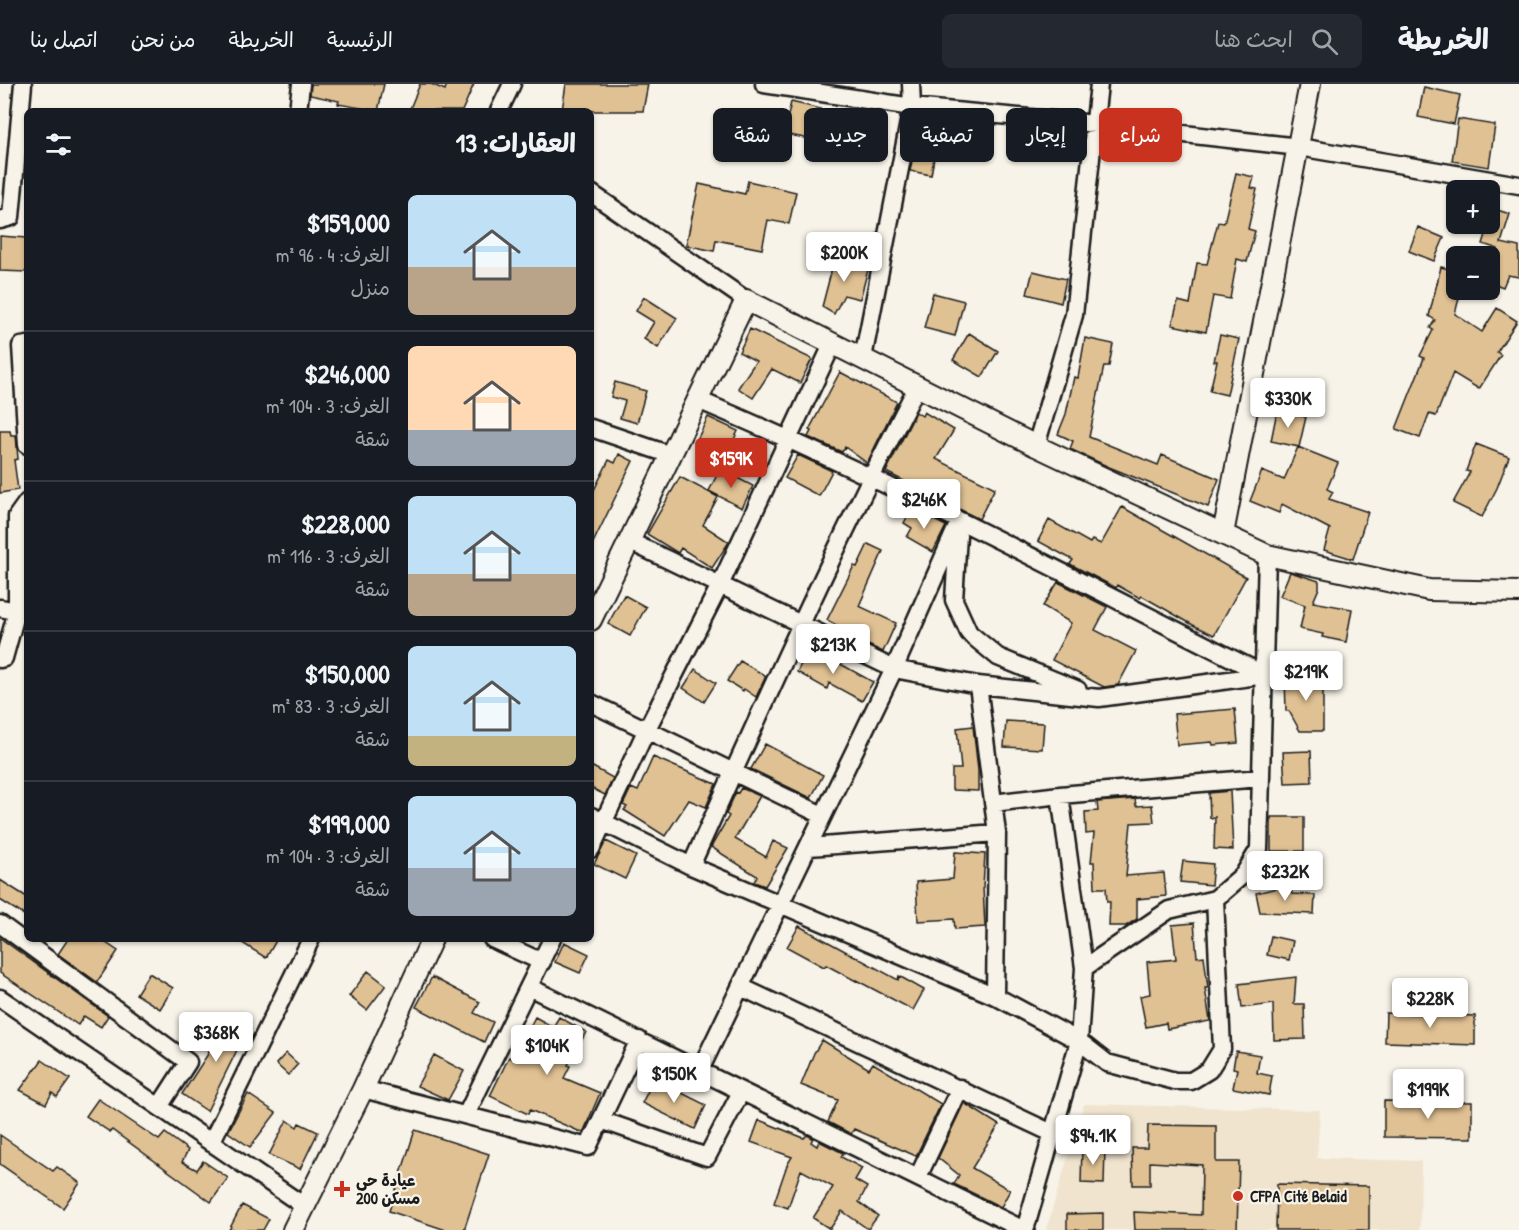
<!DOCTYPE html>
<html lang="ar">
<meta charset="utf-8">
<style>
:root{--surface:#171b24;--page:#242831;--text:#f1f3f6;--muted:#9ea1a6;--line:#363941;--accent:#c8321e}
body{margin:0;font-family:"Patrick Hand","Playpen Sans Arabic",sans-serif;background:var(--page);color:var(--text);direction:rtl;height:100vh;display:flex;flex-direction:column;font-size:22px;white-space:nowrap}
*{box-sizing:border-box;margin:0}
p{font-size:20px;color:var(--muted)}
.icon{flex:none;width:33px;height:33px;fill:none;stroke:currentColor;stroke-width:2;stroke-linecap:round;stroke-linejoin:round}
.map{position:relative;flex:1;overflow:hidden;direction:ltr}
.drawer{position:absolute;left:24px;top:24px;width:570px;height:834px;display:flex;flex-direction:column;background:var(--surface);border-radius:9px;box-shadow:0 2px 4px #0004;direction:rtl}
.drawer>*{flex:none}
.guide{position:absolute;left:612px;top:24px;width:570px;height:54px;direction:rtl;display:flex;gap:12px}
.tools{position:absolute;left:1446px;top:96px;display:grid;gap:12px}
.tools a{display:grid;place-items:center;width:54px;height:54px;border-radius:9px;background:var(--surface);box-shadow:0 2px 4px #0004;font-size:30px}
.price{position:absolute;translate:-50% -51px;padding:0 14px;border-radius:6px;background:#fff;color:#222;font-size:20px;line-height:39px;filter:drop-shadow(0 2px 3px #0008)}
.price::after{content:'';position:absolute;left:50%;top:36px;width:18px;height:14px;margin-left:-9px;background:inherit;clip-path:polygon(0 0,100% 0,50% 100%)}
.price.active{background:var(--accent);color:#fff}
ul{padding:0;list-style:none}
li{display:flex;align-items:center;gap:18px;height:150px;padding:0 18px}
li+li{border-top:2px solid var(--line)}
li span{display:grid;place-items:center;flex:none;width:168px;height:120px;border-radius:9px;color:#555}
li>.icon{margin-inline-start:auto}
span .icon{width:72px;height:72px;fill:#fffc;stroke-width:1}
li b{font-size:26px}
h2{display:flex;justify-content:space-between;align-items:center;height:72px;padding:0 18px;font-size:26px}
.pill{padding:0 21px;border-radius:9px;background:var(--surface);box-shadow:0 2px 4px #0004;font-size:21px;line-height:54px}
.pill.active{background:var(--accent);color:#fff}
header{display:flex;align-items:center;gap:36px;box-sizing:border-box;height:84px;padding:0 30px;background:var(--surface);border-bottom:2px solid var(--line)}
header strong{font-size:28px}
nav{display:flex;gap:33px;margin-inline-start:auto;font-size:21px}
.search{width:420px;height:54px;background:var(--page);display:flex;align-items:center;gap:15px;box-sizing:border-box;padding:0 21px;border-radius:9px;color:var(--muted);font-size:22px}
.map>svg:first-child{display:block}
</style>
<header>
<strong>الخريطة</strong>
<div class="search"><svg class="icon" aria-label="search" viewBox="0 0 24 24"><circle cx="10" cy="10" r="6"/><path d="M15 15l6 6"/></svg>ابحث هنا</div>
<nav><a>الرئيسية</a><a>الخريطة</a><a>من نحن</a><a>اتصل بنا</a></nav>
</header>
<div class="map">
<svg width="1519" height="1146" viewBox="0 0 1519 1146">
<rect width="100%" height="100%" fill="#f7f3e8"/>
<filter id="ink" filterUnits="userSpaceOnUse"><feTurbulence type="fractalNoise" baseFrequency=".0167" numOctaves="2"/><feDisplacementMap in="SourceGraphic" scale="12" xChannelSelector="R" yChannelSelector="G"/><feConvolveMatrix kernelMatrix="1 2 1 2 8 2 1 2 1" color-interpolation-filters="sRGB"/></filter>
<g filter="url(#ink)">
<path fill="#f0e4ce" d="M 1084,1020 L 1320,1026 L 1317,1074 L 1421,1077 L 1420,1146 L 1046,1146 Z"/>
<path fill="#e0c193" stroke="#1c1c1c" stroke-width="1.5" d="M 311,0 L 384,0 L 378,27 L 338,20 L 339,17 L 310,11 Z
M 420,0 L 431,0 L 445,6 L 447,0 L 474,0 L 462,27 L 409,27 Z
M 566,0 L 648,0 L 643,27 L 562,27 Z
M 1424,3 L 1460,11 L 1454,40 L 1418,33 Z
M 791,18 L 821,25 L 815,56 L 784,50 Z
M 1458,35 L 1495,41 L 1489,83 L 1452,77 Z
M 920,36 L 940,40 L 931,91 L 910,87 Z
M 1236,89 L 1254,93 L 1251,104 L 1257,105 L 1248,145 L 1255,147 L 1247,178 L 1237,175 L 1230,215 L 1213,212 L 1206,248 L 1172,241 L 1178,217 L 1190,220 L 1197,179 L 1207,180 L 1218,138 L 1224,139 Z
M 748,97 L 796,108 L 789,140 L 768,136 L 762,165 L 716,156 L 714,167 L 686,161 L 699,100 L 745,110 Z
M 1494,125 L 1510,130 L 1501,159 L 1519,163 L 1519,193 L 1508,191 L 1503,203 L 1490,198 L 1490,187 L 1498,165 L 1483,160 Z
M 1418,143 L 1444,154 L 1434,177 L 1409,167 Z
M 0,152 L 27,154 L 27,188 L 0,187 Z
M 835,173 L 869,182 L 860,215 L 844,211 L 834,230 L 822,223 Z
M 1441,183 L 1456,187 L 1456,206 L 1461,206 L 1455,230 L 1482,248 L 1497,224 L 1517,237 L 1497,268 L 1501,271 L 1479,305 L 1453,289 L 1436,332 L 1429,330 L 1420,354 L 1396,345 L 1424,274 L 1420,272 L 1433,246 L 1430,244 L 1435,236 L 1429,232 Z
M 1033,187 L 1066,195 L 1061,219 L 1027,210 Z
M 933,209 L 964,217 L 955,252 L 924,244 Z
M 644,213 L 677,234 L 658,264 L 644,255 L 654,238 L 636,227 Z
M 750,245 L 812,275 L 800,299 L 772,285 L 753,314 L 738,304 L 756,277 L 739,268 Z
M 969,249 L 998,267 L 982,293 L 953,276 Z
M 1220,251 L 1239,255 L 1227,311 L 1210,307 L 1217,277 L 1214,277 Z
M 1085,254 L 1113,260 L 1109,282 L 1104,282 L 1089,353 L 1158,381 L 1162,371 L 1219,395 L 1208,423 L 1109,383 L 1070,365 L 1073,357 L 1058,350 L 1066,330 L 1074,293 L 1078,294 Z
M 840,288 L 897,318 L 867,379 L 845,363 L 842,368 L 808,353 L 811,347 L 809,346 Z
M 615,298 L 646,307 L 637,339 L 620,334 L 625,317 L 611,313 Z
M 1277,327 L 1306,333 L 1299,363 L 1271,357 Z
M 916,328 L 922,332 L 924,328 L 954,346 L 936,375 L 995,404 L 979,435 L 886,388 Z
M 708,333 L 738,347 L 725,374 L 695,360 Z
M 0,347 L 10,347 L 11,351 L 16,351 L 18,375 L 14,376 L 18,406 L 0,409 Z
M 1476,360 L 1509,373 L 1497,404 L 1482,433 L 1453,419 L 1470,388 L 1466,387 Z
M 1298,363 L 1338,379 L 1327,405 L 1333,408 L 1329,415 L 1368,428 L 1353,475 L 1324,466 L 1330,445 L 1282,420 L 1279,429 L 1250,417 L 1262,387 L 1284,396 Z
M 619,370 L 633,377 L 591,463 L 591,412 L 609,376 L 615,379 Z
M 798,371 L 832,387 L 819,412 L 785,394 Z
M 720,385 L 753,402 L 742,424 L 709,407 Z
M 680,393 L 718,413 L 703,441 L 729,458 L 712,484 L 681,464 L 678,469 L 647,450 Z
M 1122,423 L 1246,493 L 1214,551 L 1193,541 L 1142,512 L 1140,514 L 1117,501 L 1116,504 L 1070,480 L 1073,476 L 1038,457 L 1049,436 L 1090,459 L 1092,456 L 1101,460 Z
M 912,425 L 946,442 L 933,468 L 907,453 L 912,444 L 904,439 Z
M 868,460 L 883,467 L 859,522 L 896,539 L 883,568 L 845,550 L 847,547 L 827,536 L 854,482 L 857,483 Z
M 1290,488 L 1319,497 L 1319,504 L 1313,518 L 1352,525 L 1346,558 L 1322,553 L 1323,550 L 1300,545 L 1305,521 L 1280,512 Z
M 1058,498 L 1107,523 L 1095,546 L 1136,567 L 1118,601 L 1104,603 L 1052,576 L 1071,539 L 1043,522 Z
M 624,511 L 646,523 L 630,552 L 608,540 Z
M 810,563 L 873,598 L 862,617 L 829,599 L 827,605 L 797,588 Z
M 740,577 L 766,592 L 756,613 L 744,605 L 743,607 L 727,597 Z
M 695,585 L 716,599 L 704,618 L 683,604 Z
M 1302,591 L 1323,592 L 1323,647 L 1300,647 L 1289,627 L 1286,627 L 1285,593 L 1302,593 Z
M 1235,625 L 1238,659 L 1213,661 L 1212,658 L 1177,661 L 1174,630 Z
M 1006,637 L 1044,639 L 1042,665 L 1004,663 Z
M 973,642 L 978,686 L 978,707 L 952,706 L 952,685 L 961,685 L 957,644 Z
M 765,660 L 823,691 L 811,714 L 751,685 Z
M 1311,667 L 1312,698 L 1285,699 L 1283,668 Z
M 653,673 L 716,700 L 706,723 L 689,716 L 665,752 L 624,726 L 627,723 L 623,721 L 631,704 L 638,707 Z
M 591,682 L 613,694 L 605,711 L 591,704 Z
M 741,704 L 760,712 L 735,755 L 766,773 L 773,757 L 788,764 L 765,802 L 754,798 L 757,792 L 711,763 L 729,732 L 726,730 L 736,708 L 738,709 Z
M 1230,707 L 1233,766 L 1214,765 L 1215,733 L 1210,734 L 1209,709 Z
M 1135,715 L 1136,722 L 1152,721 L 1154,738 L 1131,739 L 1126,792 L 1164,789 L 1166,812 L 1137,815 L 1137,835 L 1126,842 L 1109,842 L 1110,818 L 1107,818 L 1106,804 L 1095,804 L 1094,778 L 1091,778 L 1094,749 L 1086,750 L 1085,728 L 1098,727 L 1097,718 Z
M 1271,733 L 1304,733 L 1304,767 L 1271,767 Z
M 606,757 L 636,772 L 625,795 L 594,780 Z
M 955,768 L 985,770 L 983,803 L 985,843 L 955,845 L 954,835 L 918,837 L 916,798 L 953,795 Z
M 1183,777 L 1213,780 L 1211,801 L 1180,798 Z
M 0,796 L 27,813 L 27,833 L 0,816 Z
M 1290,801 L 1292,810 L 1315,811 L 1314,830 L 1260,828 L 1256,809 Z
M 1194,839 L 1197,873 L 1204,872 L 1208,904 L 1205,904 L 1210,937 L 1167,945 L 1166,939 L 1146,943 L 1140,912 L 1150,910 L 1147,878 L 1176,875 L 1172,841 Z
M 799,842 L 898,896 L 899,892 L 924,906 L 913,926 L 856,896 L 856,897 L 826,881 L 824,883 L 787,863 Z
M 1271,852 L 1293,857 L 1289,876 L 1267,871 Z
M 0,854 L 108,932 L 101,943 L 84,932 L 78,941 L 0,889 Z
M 68,855 L 100,855 L 118,867 L 97,898 L 58,870 Z
M 236,855 L 277,855 L 266,874 Z
M 564,858 L 589,870 L 580,889 L 555,878 Z
M 368,887 L 386,901 L 367,926 L 349,912 Z
M 149,889 L 173,904 L 160,925 L 136,910 Z
M 432,893 L 480,918 L 474,929 L 493,938 L 484,958 L 416,923 Z
M 1296,893 L 1294,920 L 1304,920 L 1305,955 L 1274,956 L 1273,920 L 1242,924 L 1239,900 Z
M 1386,929 L 1475,932 L 1475,961 L 1385,958 Z
M 535,933 L 553,943 L 559,933 L 586,948 L 568,981 L 570,982 L 564,994 L 600,1009 L 583,1049 L 530,1026 L 528,1030 L 490,1012 L 509,973 L 513,975 Z
M 219,934 L 251,945 L 245,962 L 240,960 L 207,1027 L 182,1010 L 208,970 Z
M 822,956 L 869,985 L 873,979 L 941,1020 L 916,1072 L 854,1045 L 851,1050 L 828,1038 L 838,1016 L 801,1001 L 814,969 Z
M 1236,967 L 1260,971 L 1257,989 L 1272,992 L 1269,1011 L 1233,1004 L 1237,985 L 1233,984 Z
M 286,969 L 298,980 L 288,991 L 276,980 Z
M 434,971 L 464,987 L 448,1016 L 417,1002 Z
M 42,976 L 70,995 L 57,1013 L 52,1009 L 46,1020 L 20,1006 Z
M 654,995 L 706,1021 L 695,1045 L 642,1019 Z
M 248,1010 L 276,1029 L 250,1063 L 228,1048 Z
M 98,1015 L 159,1056 L 165,1049 L 188,1066 L 182,1078 L 197,1086 L 203,1077 L 228,1094 L 211,1118 L 112,1046 L 110,1048 L 86,1032 Z
M 1384,1017 L 1472,1018 L 1472,1054 L 1384,1053 Z
M 964,1019 L 999,1041 L 972,1084 L 1010,1106 L 1001,1123 L 954,1100 L 959,1091 L 938,1074 Z
M 287,1036 L 297,1043 L 299,1039 L 318,1048 L 300,1085 L 269,1071 Z
M 759,1036 L 804,1054 L 807,1051 L 813,1054 L 811,1058 L 817,1062 L 819,1057 L 843,1069 L 841,1073 L 862,1084 L 855,1096 L 867,1103 L 859,1118 L 878,1132 L 868,1145 L 842,1127 L 830,1145 L 813,1134 L 833,1103 L 801,1086 L 788,1124 L 774,1119 L 787,1081 L 792,1073 L 751,1058 Z
M 1148,1041 L 1216,1042 L 1216,1078 L 1239,1078 L 1237,1146 L 1135,1146 L 1134,1128 L 1201,1131 L 1202,1081 L 1150,1078 L 1150,1101 L 1133,1101 L 1132,1064 L 1147,1064 Z
M 415,1046 L 489,1070 L 464,1146 L 446,1146 L 389,1127 Z
M 0,1051 L 53,1087 L 57,1083 L 80,1099 L 63,1124 L 0,1080 Z
M 1082,1063 L 1105,1064 L 1104,1100 L 1081,1099 Z
M 1277,1100 L 1369,1102 L 1369,1146 L 1276,1146 Z
M 242,1121 L 269,1135 L 263,1146 L 229,1146 Z
M 1103,1129 L 1103,1146 L 1067,1146 L 1067,1130 Z"/>
<g fill="none" stroke-linecap="round" stroke-linejoin="round">
<defs>
<path id="minor" d="M 764,0 L 912,23 L 1096,40 L 1299,63 L 1519,101
M 298,27 L 301,0
M 499,27 L 512,0
M 591,109 L 746,216
M 0,136 L 11,133 L 23,0
M 27,261 L 21,262 L 27,361
M 863,274 L 912,23 L 911,0
M 698,316 C 892,397 1077,497 1265,591
M 591,344 L 671,371
M 1036,362 L 1074,231 L 1099,0
M 958,451 L 954,516 L 969,549 L 998,573 L 1078,606
M 629,457 L 894,585 L 978,601 L 1099,614 L 1265,591
M 0,524 L 17,527
M 0,575 L 4,574 L 17,527 L 17,432 L 27,418
M 978,601 L 997,749 L 995,912
M 591,619 L 822,731
M 993,719 L 1060,711 L 1260,694
M 591,732 L 691,782 L 995,912 L 1079,957 L 1107,979 L 1175,997 L 1191,997 L 1209,986 L 1222,965 L 1215,815
M 809,763 L 997,749
M 591,765 L 646,647 L 720,501 L 833,259
M 691,782 C 764,620 836,459 918,301
M 0,840 L 188,978 L 159,1023
M 492,855 L 542,878
M 1084,884 L 1169,826 L 1215,815 L 1244,790 L 1259,765 L 1267,471
M 529,903 L 1024,1146
M 741,903 L 1054,1050
M 0,914 L 304,1122
M 700,986 L 894,585 L 959,438
M 363,1005 L 588,1063 L 639,956
M 466,1031 L 552,855
M 601,1036 L 707,1073 L 741,1008
M 211,1059 L 311,855
M 918,1093 L 960,1004
M 1025,1146 L 1079,957 L 1084,884 L 1060,711"/>
<path id="tertiary" d="M 1223,450 L 1310,0
M 591,536 L 746,216 L 1036,362 L 1267,471 L 1429,506 L 1519,508
M 293,1146 L 363,1005 L 432,855"/>
</defs>
<use href="#minor" stroke="#1c1c1c" stroke-width="21"/>
<use href="#tertiary" stroke="#1c1c1c" stroke-width="24"/>
<use href="#minor" stroke="#f7f3e8" stroke-width="16"/>
<use href="#tertiary" stroke="#f7f3e8" stroke-width="20"/>
</g>
</g>
<g fill="#c8321e" stroke="#f7f3e8" stroke-width="2">
<path d="M339 1096h6v6h6v6h-6v6h-6v-6h-6v-6h6z"/>
<circle cx="1238" cy="1112" r="6"/>
</g>
<g text-anchor="middle" dominant-baseline="central" stroke-width="4.5" stroke-linejoin="round" paint-order="stroke">
<g font-size="16" font-weight="bold" fill="#1c1c1c" stroke="#f7f3e8" text-anchor="start">
<text x="356" y="1096">عيادة حي<tspan x="356" dy="18">200 مسكن</tspan></text>
<text x="1250" y="1112">CFPA Cité Belaid</text>
</g>
</g>
</svg>
<div class="tools">
<a>+</a>
<a>−</a>
</div>
<b class="price" style="left:844px;top:199px">$200K</b>
<b class="price" style="left:1288px;top:345px">$330K</b>
<b class="price active" style="left:731px;top:405px">$159K</b>
<b class="price" style="left:924px;top:446px">$246K</b>
<b class="price" style="left:833px;top:591px">$213K</b>
<b class="price" style="left:1306px;top:618px">$219K</b>
<b class="price" style="left:1285px;top:818px">$232K</b>
<b class="price" style="left:1430px;top:945px">$228K</b>
<b class="price" style="left:216px;top:979px">$368K</b>
<b class="price" style="left:547px;top:992px">$104K</b>
<b class="price" style="left:674px;top:1020px">$150K</b>
<b class="price" style="left:1428px;top:1036px">$199K</b>
<b class="price" style="left:1093px;top:1082px">$94.1K</b>
<div class="guide">
<a class="pill active">شراء</a>
<a class="pill">إيجار</a>
<a class="pill">تصفية</a>
<a class="pill">جديد</a>
<a class="pill">شقة</a>
</div>
<section class="drawer">
<h2>العقارات: 13<svg class="icon" aria-label="filters" viewBox="0 0 24 24"><path d="M4 7h16M4 17h16"/><circle cx="9" cy="7" r="2"/><circle cx="15" cy="17" r="2"/></svg></h2>
<ul>
<li><span style="background:linear-gradient(#bfe0f5 60%,#b9a48a 0)"><svg class="icon" aria-label="home" viewBox="0 0 24 24"><path d="M3 11l9-7 9 7M6 9v11h12V9"/></svg></span><div><b>$159,000</b><p>الغرف: 4 · 96 m²</p><p>منزل</p></div></li>
<li><span style="background:linear-gradient(#ffd9b3 70%,#9aa5b1 0)"><svg class="icon" aria-label="home" viewBox="0 0 24 24"><path d="M3 11l9-7 9 7M6 9v11h12V9"/></svg></span><div><b>$246,000</b><p>الغرف: 3 · 104 m²</p><p>شقة</p></div></li>
<li><span style="background:linear-gradient(#bfe0f5 65%,#b9a48a 0)"><svg class="icon" aria-label="home" viewBox="0 0 24 24"><path d="M3 11l9-7 9 7M6 9v11h12V9"/></svg></span><div><b>$228,000</b><p>الغرف: 3 · 116 m²</p><p>شقة</p></div></li>
<li><span style="background:linear-gradient(#bfe0f5 75%,#c2b280 0)"><svg class="icon" aria-label="home" viewBox="0 0 24 24"><path d="M3 11l9-7 9 7M6 9v11h12V9"/></svg></span><div><b>$150,000</b><p>الغرف: 3 · 83 m²</p><p>شقة</p></div></li>
<li><span style="background:linear-gradient(#bfe0f5 60%,#9aa5b1 0)"><svg class="icon" aria-label="home" viewBox="0 0 24 24"><path d="M3 11l9-7 9 7M6 9v11h12V9"/></svg></span><div><b>$199,000</b><p>الغرف: 3 · 104 m²</p><p>شقة</p></div></li>
</ul>
</section>
</div>
